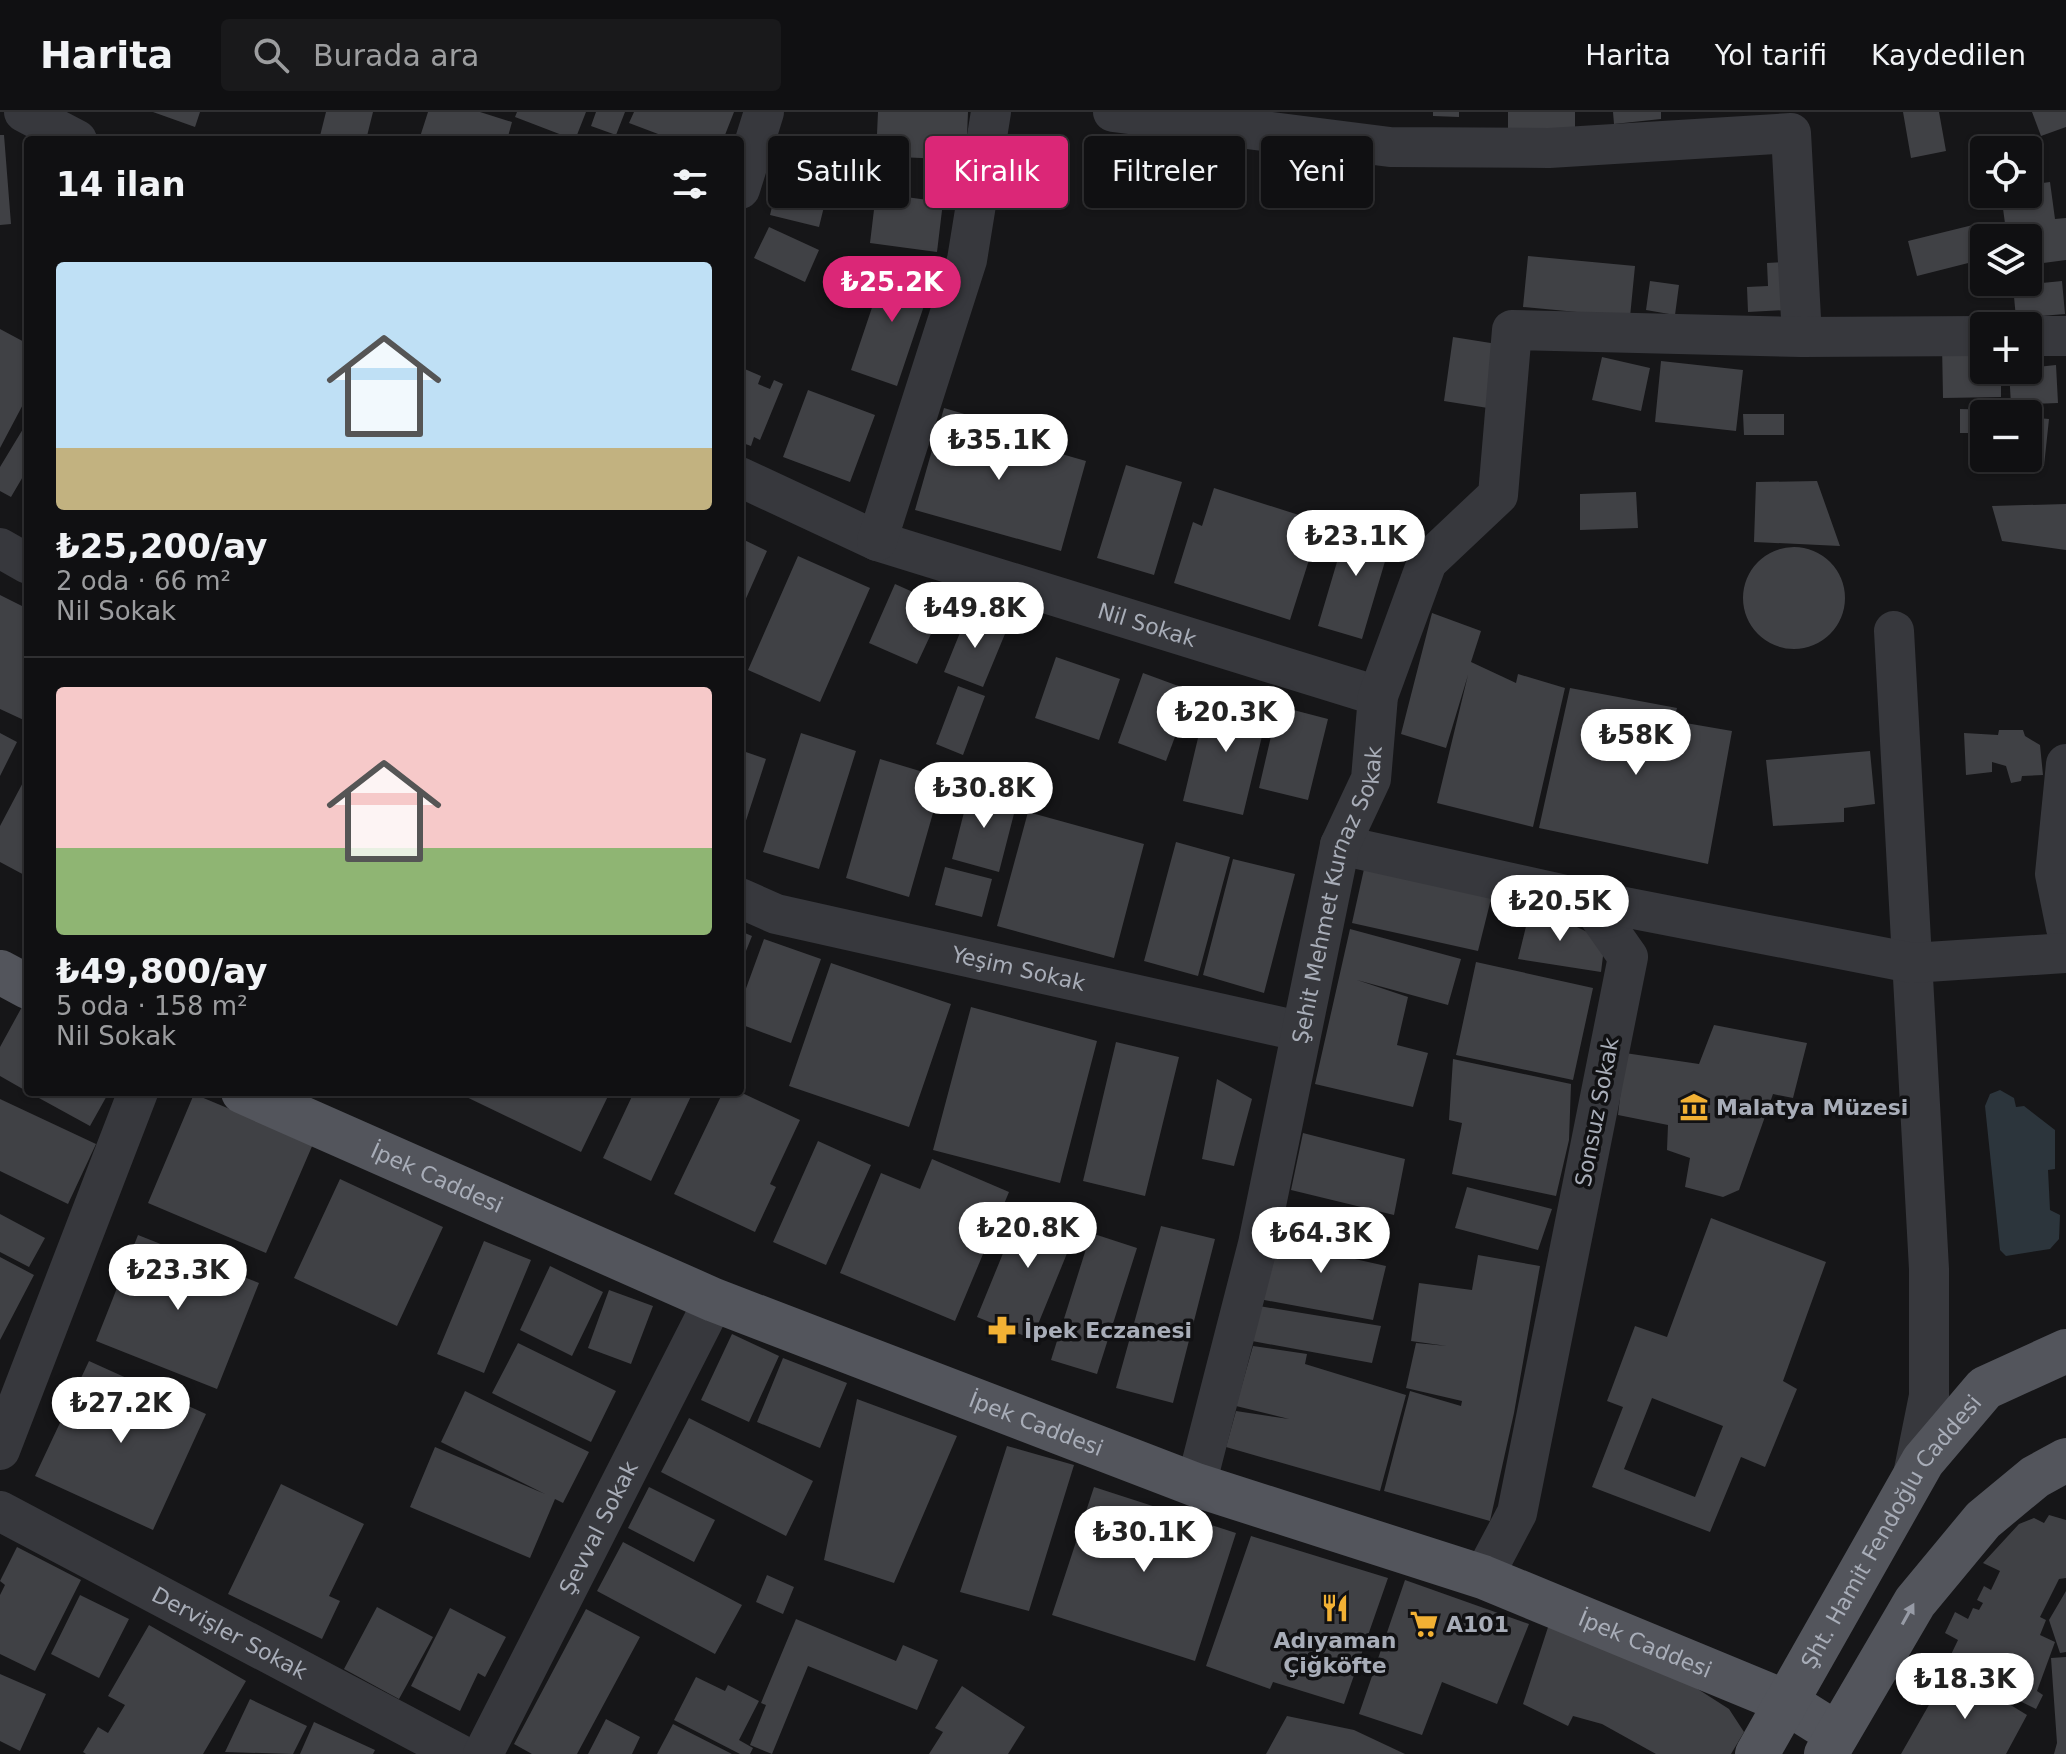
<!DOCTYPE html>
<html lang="tr">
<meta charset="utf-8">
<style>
:root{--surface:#101012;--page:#19191b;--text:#f1f3f6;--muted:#9c9d9f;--line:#303032;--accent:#db2777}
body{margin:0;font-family:"DejaVu Sans",sans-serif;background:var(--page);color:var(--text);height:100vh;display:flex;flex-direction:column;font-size:30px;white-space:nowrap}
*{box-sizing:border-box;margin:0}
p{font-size:26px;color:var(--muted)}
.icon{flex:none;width:44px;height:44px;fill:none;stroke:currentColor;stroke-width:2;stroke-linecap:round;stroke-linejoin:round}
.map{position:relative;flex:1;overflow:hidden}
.drawer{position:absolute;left:24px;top:24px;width:720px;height:960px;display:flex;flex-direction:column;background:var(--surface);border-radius:8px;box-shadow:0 2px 6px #0004,0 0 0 2px var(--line)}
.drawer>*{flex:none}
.top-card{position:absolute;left:768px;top:24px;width:760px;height:72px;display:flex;gap:16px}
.tools{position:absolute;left:1970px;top:24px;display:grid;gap:16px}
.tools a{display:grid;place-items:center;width:72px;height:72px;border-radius:8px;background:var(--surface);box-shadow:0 2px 6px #0004,0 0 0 2px var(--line);font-size:40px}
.price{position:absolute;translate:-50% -68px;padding:0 18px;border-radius:28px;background:#fff;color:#222;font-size:26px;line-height:52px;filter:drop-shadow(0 2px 4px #0008)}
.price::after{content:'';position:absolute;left:50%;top:48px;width:24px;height:18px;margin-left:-12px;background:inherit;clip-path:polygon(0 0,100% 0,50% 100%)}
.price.current{background:var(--accent);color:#fff}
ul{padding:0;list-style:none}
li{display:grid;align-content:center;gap:16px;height:424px;padding:0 32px}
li+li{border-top:2px solid var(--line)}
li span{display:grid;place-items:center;height:248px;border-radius:8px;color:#555}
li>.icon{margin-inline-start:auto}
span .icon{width:144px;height:144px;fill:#fffc;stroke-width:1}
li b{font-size:34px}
h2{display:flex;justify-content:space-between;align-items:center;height:96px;padding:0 32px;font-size:34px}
.tag{padding:0 28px;border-radius:8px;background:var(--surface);box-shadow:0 2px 6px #0004,0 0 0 2px var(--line);font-size:28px;line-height:72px}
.tag.current{background:var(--accent);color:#fff}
header{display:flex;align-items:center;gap:48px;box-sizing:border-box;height:112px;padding:0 40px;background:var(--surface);border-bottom:2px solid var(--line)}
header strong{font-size:38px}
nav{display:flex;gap:44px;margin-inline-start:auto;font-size:28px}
.search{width:560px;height:72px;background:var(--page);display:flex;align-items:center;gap:20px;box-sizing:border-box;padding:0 28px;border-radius:8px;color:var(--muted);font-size:30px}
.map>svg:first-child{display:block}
</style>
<header>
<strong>Harita</strong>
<div class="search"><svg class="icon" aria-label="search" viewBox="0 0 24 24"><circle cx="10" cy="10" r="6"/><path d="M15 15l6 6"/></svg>Burada ara</div>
<nav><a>Harita</a><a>Yol tarifi</a><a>Kaydedilen</a></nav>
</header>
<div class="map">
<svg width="2066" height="1642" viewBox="0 0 2066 1642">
<rect width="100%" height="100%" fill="#161618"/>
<path fill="#2c353c" d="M 2000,978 L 2014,986 L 2016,995 L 2024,994 L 2055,1018 L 2055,1057 L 2048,1058 L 2050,1098 L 2060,1103 L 2059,1127 L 2050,1137 L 2006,1144 L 2000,1138 L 1985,994 L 1990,982 Z"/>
<path fill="#404145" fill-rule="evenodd" d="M 153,0 L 200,0 L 195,15 Z
M 326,0 L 373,0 L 366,28 L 319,28 Z
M 428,0 L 480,0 L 512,10 L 507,28 L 419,28 Z
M 517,0 L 586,0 L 575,28 L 515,5 Z
M 596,0 L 625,0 L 616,23 L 591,14 Z
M 634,0 L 734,0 L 723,28 L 674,28 L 629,11 Z
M 878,0 L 968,0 L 966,48 L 876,44 Z
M 1433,0 L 1459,0 L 1459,5 L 1433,4 Z
M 1508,0 L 1575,0 L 1575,26 L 1508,25 Z
M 1613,0 L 1661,0 L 1661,7 L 1614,12 Z
M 1903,0 L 1939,0 L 1946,39 L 1911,46 Z
M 2032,0 L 2066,0 L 2066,15 L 2041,24 Z
M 0,23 L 4,23 L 11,112 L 0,113 Z
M 2038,35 L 2043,63 L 2028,67 L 2028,37 Z
M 783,50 L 832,62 L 819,115 L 770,103 Z
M 2050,70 L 2055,107 L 2066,106 L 2066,148 L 2028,153 L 2028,126 L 2007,126 L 2001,82 L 2028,82 L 2028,73 Z
M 876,81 L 943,90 L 937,140 L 870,131 Z
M 1985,110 L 1989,126 L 1984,126 L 1984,147 L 1917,164 L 1908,129 Z
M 769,115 L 819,138 L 805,170 L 754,146 Z
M 1528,144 L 1635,154 L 1630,205 L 1523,195 Z
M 1784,150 L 1787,198 L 1748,200 L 1747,175 L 1768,174 L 1767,151 Z
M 887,151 L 933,167 L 897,274 L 851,258 Z
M 1650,169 L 1679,173 L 1675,203 L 1646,198 Z
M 2062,169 L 2065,202 L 2016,206 L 2013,174 Z
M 0,217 L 28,232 L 28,283 L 0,336 Z
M 1453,225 L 1497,232 L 1488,296 L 1444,289 Z
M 1984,231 L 1984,258 L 2001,258 L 2001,285 L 1943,286 L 1942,232 Z
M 1602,245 L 1650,256 L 1641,299 L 1592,288 Z
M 1661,249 L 1743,258 L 1736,319 L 1655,310 Z
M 2056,253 L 2058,291 L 2011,293 L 2009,258 Z
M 740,255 L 761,264 L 758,272 L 770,277 L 774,268 L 783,272 L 760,328 L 754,325 L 751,334 L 740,330 Z
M 808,278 L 875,303 L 850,370 L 783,345 Z
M 944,296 L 1005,314 L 1002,325 L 1086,349 L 1061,439 L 915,398 Z
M 1960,297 L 1999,298 L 1999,302 L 1984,302 L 1984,321 L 1960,321 Z
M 1743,302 L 1784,302 L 1784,323 L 1744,323 Z
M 2028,305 L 2049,307 L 2044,354 L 2006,350 L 2007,346 L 2028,346 Z
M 26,312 L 28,356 L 11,385 L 0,379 L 0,355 Z
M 1126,353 L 1182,370 L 1154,463 L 1097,446 Z
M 1817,369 L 1840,434 L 1754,430 L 1756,370 Z
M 1214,376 L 1321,410 L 1290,508 L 1174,471 L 1193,410 L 1202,414 Z
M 1636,380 L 1638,416 L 1580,418 L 1580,382 Z
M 2066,392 L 2066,438 L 2002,429 L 1992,394 Z
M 1350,406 L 1394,419 L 1362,527 L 1318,514 Z
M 740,426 L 767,439 L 744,491 L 740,489 Z
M1743 486a51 51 0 1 1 102 0a51 51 0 1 1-102 0Z
M 798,444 L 870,476 L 820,590 L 748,558 Z
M 895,472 L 944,494 L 917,552 L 869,531 Z
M 0,483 L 28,497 L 28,610 L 0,597 Z
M 968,501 L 1007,517 L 983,575 L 944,560 Z
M 1432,501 L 1481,519 L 1471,550 L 1516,571 L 1518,562 L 1565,576 L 1533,715 L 1437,691 L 1468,563 L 1446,636 L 1401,622 Z
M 1056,545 L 1120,567 L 1099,628 L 1035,606 Z
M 1143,561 L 1192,579 L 1166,649 L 1118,631 Z
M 958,574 L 985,584 L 963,643 L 936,632 Z
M 1570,576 L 1677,596 L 1674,609 L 1732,619 L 1708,752 L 1539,716 Z
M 1209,580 L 1269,595 L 1243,703 L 1183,689 Z
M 1278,594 L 1328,607 L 1308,688 L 1259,676 Z
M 1999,618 L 2023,618 L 2025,624 L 2040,633 L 2043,663 L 2022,664 L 2021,669 L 2011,671 L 2006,654 L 1992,650 L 1992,660 L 1966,663 L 1964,621 L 1998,623 Z
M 0,621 L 17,630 L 0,664 Z
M 801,621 L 856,639 L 819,757 L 763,740 Z
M 740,638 L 766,647 L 741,724 L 740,724 Z
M 1870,639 L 1875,692 L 1844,696 L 1844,710 L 1773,714 L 1766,648 Z
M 880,647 L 943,666 L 909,785 L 846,766 Z
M 28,661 L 28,765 L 0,750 L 0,714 Z
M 970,677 L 1017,690 L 999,760 L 952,747 Z
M 1028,700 L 1144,732 L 1114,846 L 997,814 Z
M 1176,730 L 1230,745 L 1198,864 L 1144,849 Z
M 1233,747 L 1295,762 L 1264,881 L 1203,863 Z
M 945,755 L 992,767 L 982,805 L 935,793 Z
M 1364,757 L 1492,783 L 1478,839 L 1352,811 Z
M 1531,794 L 1605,828 L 1601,860 L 1518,847 Z
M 1350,817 L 1461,847 L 1448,893 L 1357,868 L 1408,885 L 1397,933 L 1428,941 L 1413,995 L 1315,972 Z
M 740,819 L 752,824 L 740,854 Z
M 764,827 L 821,847 L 791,931 L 740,912 L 740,893 Z
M 1476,850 L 1593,876 L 1573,968 L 1456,943 Z
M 831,851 L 951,892 L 909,1015 L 789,974 Z
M 23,893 L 28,896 L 28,980 L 0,964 L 0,935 Z
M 971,895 L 1097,929 L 1060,1071 L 933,1038 Z
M 1714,913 L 1807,931 L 1793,986 L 1773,982 L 1739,1078 L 1723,1085 L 1685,1075 L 1690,1046 L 1667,1038 L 1668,1013 L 1618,1003 L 1625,941 L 1699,952 Z
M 1116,930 L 1179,945 L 1145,1084 L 1083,1069 Z
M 1453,947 L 1571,972 L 1569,1028 L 1556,1084 L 1452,1062 L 1462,1011 L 1449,1008 Z
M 1217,967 L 1252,987 L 1234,1054 L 1202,1047 Z
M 28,980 L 109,980 L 90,1014 Z
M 456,980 L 610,980 L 581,1040 Z
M 634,980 L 693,980 L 651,1069 L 603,1046 Z
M 723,980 L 740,980 L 800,1008 L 770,1072 L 776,1075 L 755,1120 L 674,1082 Z
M 194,982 L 313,1032 L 266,1141 L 148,1091 Z
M 0,987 L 96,1032 L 68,1092 L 0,1059 Z
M 1303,1021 L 1405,1047 L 1394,1103 L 1291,1078 Z
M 818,1029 L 871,1053 L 826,1153 L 773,1130 Z
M 932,1047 L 1009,1080 L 955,1209 L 840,1161 L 881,1061 L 920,1077 Z
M 340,1067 L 443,1115 L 397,1214 L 294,1166 Z
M 1467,1075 L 1552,1097 L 1538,1138 L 1455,1116 Z
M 1024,1090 L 1079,1112 L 1032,1227 L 977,1205 Z
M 0,1102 L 45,1126 L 29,1155 L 0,1140 Z
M 1711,1106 L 1826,1150 L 1783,1269 L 1797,1277 L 1765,1355 L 1741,1345 L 1710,1420 L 1592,1375 L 1623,1295 L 1607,1289 L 1635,1214 L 1667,1225 ZM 1652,1286 L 1723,1314 L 1695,1385 L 1624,1357 Z
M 1284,1110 L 1341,1123 L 1337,1143 L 1386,1154 L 1373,1208 L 1259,1187 Z
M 1161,1114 L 1215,1127 L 1173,1291 L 1116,1276 Z
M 1091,1121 L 1137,1136 L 1097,1262 L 1051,1248 Z
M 138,1123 L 259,1171 L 217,1277 L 96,1229 Z
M 484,1129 L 531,1148 L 484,1261 L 437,1242 Z
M 1478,1143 L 1540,1154 L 1514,1301 L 1490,1409 L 1384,1379 L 1410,1279 L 1461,1294 L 1462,1289 L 1406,1276 L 1416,1231 L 1447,1234 L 1411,1229 L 1419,1171 L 1472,1178 Z
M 0,1145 L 34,1163 L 0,1228 Z
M 550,1154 L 603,1180 L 572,1244 L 520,1218 Z
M 609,1178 L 653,1194 L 631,1252 L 588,1236 Z
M 1259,1194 L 1381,1214 L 1372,1251 L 1252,1229 Z
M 732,1222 L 779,1244 L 749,1310 L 701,1288 Z
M 518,1231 L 616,1279 L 591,1330 L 492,1281 Z
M 1253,1234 L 1307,1242 L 1305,1252 L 1406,1283 L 1380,1379 L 1226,1335 L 1236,1299 L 1289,1307 L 1236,1294 Z
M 783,1246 L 847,1271 L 820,1336 L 757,1310 Z
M 89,1249 L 206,1302 L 153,1418 L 35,1364 Z
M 465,1279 L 589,1340 L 563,1391 L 555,1387 L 530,1446 L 410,1395 L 435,1335 L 545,1382 L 441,1330 Z
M 857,1287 L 957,1324 L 894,1471 L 824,1448 Z
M 689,1306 L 813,1369 L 786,1424 L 661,1360 Z
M 1007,1334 L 1074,1353 L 1029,1499 L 960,1480 Z
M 281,1372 L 364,1412 L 329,1484 L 340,1489 L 322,1527 L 228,1482 Z
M 649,1375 L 715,1408 L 694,1450 L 628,1416 Z
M 1094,1375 L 1236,1421 L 1195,1549 L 1052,1503 Z
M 2049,1403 L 2066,1408 L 2066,1466 L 2059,1467 L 2040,1505 L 2046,1508 L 2040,1523 L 2055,1530 L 2037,1579 L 2043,1583 L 2036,1597 L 1946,1553 L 1958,1528 L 1945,1521 L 1955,1500 L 1968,1507 L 1973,1496 L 1979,1498 L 1983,1491 L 1977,1488 L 1984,1474 L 1991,1478 L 2000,1459 L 1983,1451 L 2019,1412 L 2034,1406 L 2044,1411 Z
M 1251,1424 L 1388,1466 L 1344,1592 L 1273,1570 L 1270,1577 L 1206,1554 Z
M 623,1430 L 742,1493 L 715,1542 L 597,1479 Z
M 17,1435 L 81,1468 L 35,1559 L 0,1542 L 0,1483 L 5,1473 L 0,1469 Z
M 767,1463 L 794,1475 L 783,1502 L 756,1490 Z
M 1405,1468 L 1529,1512 L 1497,1592 L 1442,1570 L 1422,1623 L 1359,1602 Z
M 2066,1479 L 2066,1540 L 2060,1541 L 2049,1508 Z
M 80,1483 L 129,1507 L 99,1566 L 51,1542 Z
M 377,1495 L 433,1525 L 399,1587 L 344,1557 Z
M 450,1496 L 506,1525 L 485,1565 L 478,1561 L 460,1599 L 411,1574 Z
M 586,1497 L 640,1525 L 577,1642 L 532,1642 L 514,1632 Z
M 1551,1506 L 1632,1535 L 1729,1597 L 1744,1620 L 1731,1642 L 1656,1642 L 1602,1612 L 1573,1604 L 1568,1614 L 1523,1592 Z
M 796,1507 L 896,1549 L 903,1533 L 938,1548 L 917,1598 L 808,1554 L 772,1642 L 750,1633 L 766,1593 L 761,1591 Z
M 149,1513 L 246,1569 L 203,1642 L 86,1642 L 83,1640 L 98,1615 L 108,1621 L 125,1593 L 108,1584 Z
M 2066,1545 L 2066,1642 L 2054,1642 L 2057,1631 L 2051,1546 Z
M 1950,1556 L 2027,1603 L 2006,1642 L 1901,1642 Z
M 0,1562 L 46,1582 L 20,1639 L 0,1629 Z
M 696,1565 L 725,1579 L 728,1573 L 759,1589 L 739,1628 L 753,1636 L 750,1642 L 740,1642 L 674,1608 Z
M 962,1574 L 1025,1615 L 1008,1642 L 929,1642 L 943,1620 L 935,1616 Z
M 250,1587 L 307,1614 L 293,1642 L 225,1640 Z
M 1287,1604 L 1354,1618 L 1405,1642 L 1266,1642 Z
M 606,1607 L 640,1625 L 632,1642 L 588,1642 Z
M 314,1610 L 375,1638 L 373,1642 L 300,1642 Z
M 673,1612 L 732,1642 L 657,1642 Z"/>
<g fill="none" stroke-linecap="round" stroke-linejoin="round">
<g stroke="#37383d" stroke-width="40">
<path d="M 24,0 L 77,28"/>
<path d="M 1113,0 L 1390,35 L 1549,36 L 1791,21 L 1802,225"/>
<path d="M 740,77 L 764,0"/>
<path d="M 2028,224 L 2066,224"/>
<path id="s1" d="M 740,365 L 877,429 L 1378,584"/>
<path d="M 877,429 L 967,148 L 991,0"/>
<path d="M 0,436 L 28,452"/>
<path d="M 1894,519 L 1929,1157 L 1929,1284 L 1912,1368"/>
<path d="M 2066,652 L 2055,762 L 2066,816"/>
<path d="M 1340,733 L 1588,788 L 1628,845 L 1517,1401 L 1483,1465"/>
<path id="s2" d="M 740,786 L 776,802 L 1299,919"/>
<path d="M 1588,788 L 1912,851 L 2066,841"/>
<path d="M 0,1338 L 138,980"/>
<path id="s3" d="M 1196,1373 L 1258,1132 L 1340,733 L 1371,667 L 1378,584 L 1427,450 L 1498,383 L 1512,218 L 1802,225 L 1984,224"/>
<path id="s4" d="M 0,1399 L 459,1642"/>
<path id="s5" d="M 483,1642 L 714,1188"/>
</g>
<g stroke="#53555c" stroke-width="44">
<path d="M 0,860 L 28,875"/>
<path id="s6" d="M 243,980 L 714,1188 L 1196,1373 L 1483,1465 L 1786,1590 L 1837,1622"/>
<path id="s7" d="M 1757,1642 L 1923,1349 L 1985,1276 L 2066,1239"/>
<path d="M 1826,1642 L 1915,1490 L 1983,1408 L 2035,1365 L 2066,1348"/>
</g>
</g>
<defs><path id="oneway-solid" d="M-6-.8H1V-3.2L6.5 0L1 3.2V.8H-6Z" transform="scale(2)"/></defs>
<use fill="#979ba6" href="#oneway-solid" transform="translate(1908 1502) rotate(-61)"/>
<defs>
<symbol id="museum-bare" viewBox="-9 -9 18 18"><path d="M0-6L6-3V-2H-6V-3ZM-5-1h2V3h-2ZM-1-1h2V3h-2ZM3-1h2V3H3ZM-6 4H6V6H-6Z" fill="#f2b134" stroke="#111113" stroke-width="2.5" paint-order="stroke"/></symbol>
<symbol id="pharmacy-bare" viewBox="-9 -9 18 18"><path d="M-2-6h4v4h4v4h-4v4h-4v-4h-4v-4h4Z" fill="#f2b134" stroke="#111113" stroke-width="2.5" paint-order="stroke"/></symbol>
<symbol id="restaurant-bare" viewBox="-9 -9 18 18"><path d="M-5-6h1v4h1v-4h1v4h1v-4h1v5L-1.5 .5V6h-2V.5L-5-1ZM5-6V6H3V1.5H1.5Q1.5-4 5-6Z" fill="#f2b134" stroke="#111113" stroke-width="2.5" paint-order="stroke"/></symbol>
<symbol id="supermarket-bare" viewBox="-9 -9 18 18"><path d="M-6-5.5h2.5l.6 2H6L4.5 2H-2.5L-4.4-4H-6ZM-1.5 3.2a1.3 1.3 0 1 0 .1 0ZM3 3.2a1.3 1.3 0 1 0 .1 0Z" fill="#f2b134" stroke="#111113" stroke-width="2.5" paint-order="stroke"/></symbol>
</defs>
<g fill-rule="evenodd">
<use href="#museum-bare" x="1674" y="975" width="40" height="40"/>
<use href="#pharmacy-bare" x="982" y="1198" width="40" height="40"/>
<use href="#restaurant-bare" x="1315" y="1476" width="40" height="40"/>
<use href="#supermarket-bare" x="1404" y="1492" width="40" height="40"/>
</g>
<g text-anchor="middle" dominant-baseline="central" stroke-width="7" stroke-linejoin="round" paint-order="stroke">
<g font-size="22" fill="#a8adb8" stroke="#111113">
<text stroke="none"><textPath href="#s1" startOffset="434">Nil Sokak</textPath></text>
<text stroke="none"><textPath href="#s3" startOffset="608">Şehit Mehmet Kurnaz Sokak</textPath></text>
<text stroke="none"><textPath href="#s2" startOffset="288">Yeşim Sokak</textPath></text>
<text transform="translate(1597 1000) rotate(-79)">Sonsuz Sokak</text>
<text stroke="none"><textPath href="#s6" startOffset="212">İpek Caddesi</textPath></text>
<text stroke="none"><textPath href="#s6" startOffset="860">İpek Caddesi</textPath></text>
<text stroke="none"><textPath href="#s5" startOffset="254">Şevval Sokak</textPath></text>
<text stroke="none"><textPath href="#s7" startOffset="260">Şht. Hamit Fendoğlu Caddesi</textPath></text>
<text stroke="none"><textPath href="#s4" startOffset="260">Dervişler Sokak</textPath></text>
<text stroke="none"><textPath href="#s6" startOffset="1508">İpek Caddesi</textPath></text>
</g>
<g font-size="22" font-weight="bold" fill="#a8adb8" stroke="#111113" text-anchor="start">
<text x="1716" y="995">Malatya Müzesi</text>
<text x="1024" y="1218">İpek Eczanesi</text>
<text x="1446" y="1512">A101</text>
<text x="1335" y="1528" text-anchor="middle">Adıyaman<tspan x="1335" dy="25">Çiğköfte</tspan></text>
</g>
</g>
</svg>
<div class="tools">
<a><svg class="icon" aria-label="locate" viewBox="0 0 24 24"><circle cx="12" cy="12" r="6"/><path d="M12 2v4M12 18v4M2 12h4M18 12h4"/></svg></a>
<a><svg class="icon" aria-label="layers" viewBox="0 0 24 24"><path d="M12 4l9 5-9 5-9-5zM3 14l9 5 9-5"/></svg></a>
<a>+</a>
<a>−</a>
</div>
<b class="price current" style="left:892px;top:212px">₺25.2K</b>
<b class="price" style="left:999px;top:370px">₺35.1K</b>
<b class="price" style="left:1356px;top:466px">₺23.1K</b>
<b class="price" style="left:975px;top:538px">₺49.8K</b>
<b class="price" style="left:1226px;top:642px">₺20.3K</b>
<b class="price" style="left:1636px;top:665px">₺58K</b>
<b class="price" style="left:984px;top:718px">₺30.8K</b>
<b class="price" style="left:1560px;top:831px">₺20.5K</b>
<b class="price" style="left:1028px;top:1158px">₺20.8K</b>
<b class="price" style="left:1321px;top:1163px">₺64.3K</b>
<b class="price" style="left:178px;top:1200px">₺23.3K</b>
<b class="price" style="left:121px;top:1333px">₺27.2K</b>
<b class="price" style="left:1144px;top:1462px">₺30.1K</b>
<b class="price" style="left:1965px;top:1609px">₺18.3K</b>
<div class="top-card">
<a class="tag">Satılık</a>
<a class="tag current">Kiralık</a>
<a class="tag">Filtreler</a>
<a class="tag">Yeni</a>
</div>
<section class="drawer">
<h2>14 ilan<svg class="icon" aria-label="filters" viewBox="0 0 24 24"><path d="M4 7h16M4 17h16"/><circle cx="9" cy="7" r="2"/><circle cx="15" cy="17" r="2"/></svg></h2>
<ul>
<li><span style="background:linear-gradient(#bfe0f5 75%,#c2b280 0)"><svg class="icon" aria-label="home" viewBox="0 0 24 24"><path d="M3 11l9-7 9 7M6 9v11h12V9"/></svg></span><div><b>₺25,200/ay</b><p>2 oda · 66 m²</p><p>Nil Sokak</p></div></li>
<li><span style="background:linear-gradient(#f6c9c9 65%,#8fb573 0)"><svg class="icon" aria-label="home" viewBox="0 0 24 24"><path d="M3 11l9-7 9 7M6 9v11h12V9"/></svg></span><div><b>₺49,800/ay</b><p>5 oda · 158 m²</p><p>Nil Sokak</p></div></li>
</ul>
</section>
</div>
